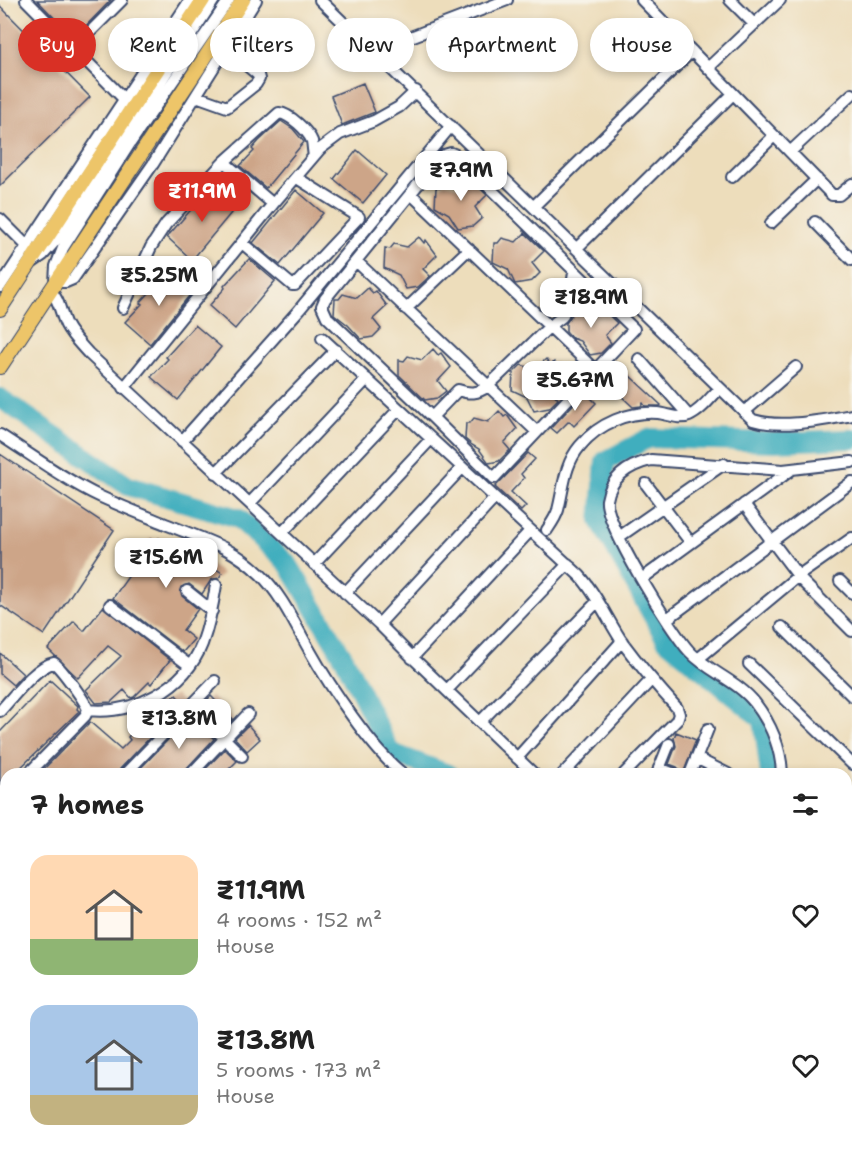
<!DOCTYPE html>
<meta charset="utf-8">
<style>
:root{--surface:#fff;--page:#f2f2f2;--text:#222;--muted:#767676;--accent:#d93025}
body{margin:0;font-family:"Shantell Sans",sans-serif;background:var(--page);color:var(--text);height:100vh;display:flex;flex-direction:column;font-size:22px;white-space:nowrap}
*{box-sizing:border-box;margin:0}
p{font-size:20px;color:var(--muted)}
.icon{flex:none;width:33px;height:33px;fill:none;stroke:currentColor;stroke-width:2;stroke-linecap:round;stroke-linejoin:round}
.map{position:relative;flex:1;overflow:hidden}
.side{position:absolute;left:0px;top:768px;width:852px;height:386px;display:flex;flex-direction:column;background:var(--surface);border-radius:18px 18px 0 0;box-shadow:0 3px 9px #0003}
.side>*{flex:none}
.banner{position:absolute;left:18px;top:18px;width:816px;height:54px;display:flex;gap:12px}
.price{position:absolute;translate:-50% -51px;padding:0 14px;border-radius:12px;background:#fff;color:#222;font-size:20px;line-height:39px;filter:drop-shadow(0 2px 3px #0008)}
.price::after{content:'';position:absolute;left:50%;top:36px;width:18px;height:14px;margin-left:-9px;background:inherit;clip-path:polygon(0 0,100% 0,50% 100%)}
.price.on{background:var(--accent);color:#fff}
ul{padding:0;list-style:none}
li{display:flex;align-items:center;gap:18px;height:150px;padding:0 30px}
li span{display:grid;place-items:center;flex:none;width:168px;height:120px;border-radius:18px;color:#555}
li>.icon{margin-inline-start:auto}
span .icon{width:72px;height:72px;fill:#fffc;stroke-width:1}
li b{font-size:26px}
h2{display:flex;justify-content:space-between;align-items:center;height:72px;padding:0 30px;font-size:26px}
.tag{padding:0 21px;border-radius:27px;background:var(--surface);box-shadow:0 3px 9px #0003;font-size:21px;line-height:54px}
.tag.on{background:var(--accent);color:#fff}
.map>svg:first-child{display:block}
</style>
<div class="map">
<svg width="852" height="1153" viewBox="0 0 852 1153">
<rect width="100%" height="100%" fill="#f7f3e8"/>
<filter id="ink" filterUnits="userSpaceOnUse"><feTurbulence type="fractalNoise" baseFrequency=".0167" numOctaves="2"/><feDisplacementMap in="SourceGraphic" scale="12" xChannelSelector="R" yChannelSelector="G"/><feConvolveMatrix kernelMatrix="1 2 1 2 8 2 1 2 1" color-interpolation-filters="sRGB"/></filter>
<filter id="wash" filterUnits="userSpaceOnUse"><feTurbulence type="fractalNoise" baseFrequency=".008" numOctaves="4" result="noise"/><feDisplacementMap in="SourceGraphic" scale="24" xChannelSelector="R" yChannelSelector="G"/><feGaussianBlur stdDeviation="1.35" result="paint"/><feColorMatrix in="noise" values="0 0 0 0 0 0 0 0 0 0 0 0 0 0 0 0 0 1.4 0 .05"/><feComposite in="paint" operator="in"/></filter>
<g filter="url(#wash)">
<rect width="100%" height="100%" fill="#edddbb"/>
<g fill="none" stroke-linecap="round" stroke-linejoin="round">
<path stroke="#41aebe" stroke-width="20" d="M 0,398 L 128,486 L 238,518 L 288,564 L 345,660 L 390,752 L 448,774
M 770,774 L 763,720 L 666,640 L 600,521 L 605,461 L 649,438 L 774,442 L 852,439"/>
</g>
<g id="blocks">
<path fill="#cda588" d="M 37,0 L 111,0 L 74,38 Z
M 0,6 L 90,97 L 0,186 Z
M 363,83 L 375,112 L 342,125 L 331,96 Z
M 281,121 L 293,129 L 304,142 L 266,188 L 240,166 L 254,151 L 252,149 L 259,141 Z
M 357,150 L 386,175 L 363,203 L 334,179 Z
M 468,177 L 487,195 L 475,207 L 482,218 L 473,226 L 458,228 L 449,214 L 435,206 L 436,188 L 440,188 L 444,183 L 458,187 Z
M 212,186 L 236,207 L 192,260 L 167,237 Z
M 296,190 L 323,213 L 280,265 L 253,243 Z
M 525,233 L 544,251 L 532,263 L 540,273 L 532,281 L 515,284 L 508,269 L 493,262 L 494,243 L 498,243 L 502,238 L 516,242 Z
M 419,237 L 424,243 L 426,240 L 437,255 L 423,269 L 430,276 L 418,287 L 406,289 L 399,275 L 384,268 L 385,248 L 390,249 L 394,244 L 407,247 Z
M 249,259 L 275,281 L 235,329 L 209,306 L 225,288 L 224,286 Z
M 169,271 L 193,291 L 150,344 L 125,322 L 142,304 L 140,303 Z
M 368,288 L 373,293 L 376,291 L 387,306 L 373,319 L 381,329 L 373,337 L 361,339 L 348,325 L 334,314 L 335,299 L 339,299 L 343,294 L 357,298 Z
M 598,305 L 617,323 L 605,335 L 611,343 L 601,353 L 590,355 L 580,341 L 572,338 L 566,331 L 566,323 L 575,310 L 589,314 Z
M 195,325 L 221,347 L 178,400 L 151,377 L 168,359 L 166,357 Z
M 433,349 L 438,355 L 441,353 L 451,367 L 438,381 L 446,391 L 437,398 L 425,400 L 399,375 L 399,360 L 404,361 L 408,356 L 422,360 Z
M 546,359 L 551,365 L 554,362 L 565,377 L 551,390 L 558,399 L 549,408 L 534,411 L 527,397 L 512,390 L 513,373 L 521,365 L 535,369 Z
M 615,362 L 661,405 L 660,406 L 645,406 L 643,403 L 641,406 L 633,407 L 601,377 Z
M 585,392 L 596,403 L 574,426 L 569,421 L 557,433 L 551,428 Z
M 499,411 L 504,417 L 507,415 L 517,429 L 504,443 L 510,450 L 499,461 L 489,463 L 479,449 L 472,445 L 465,439 L 466,423 L 470,423 L 474,418 L 488,422 Z
M 528,453 L 535,459 L 521,474 L 524,478 L 511,492 L 526,506 L 521,511 L 495,487 Z
M 0,454 L 114,530 L 44,635 L 0,605 Z
M 151,538 L 156,542 L 159,538 L 176,550 L 180,544 L 222,573 L 219,578 L 211,580 L 202,594 L 189,584 L 181,587 L 180,590 L 182,596 L 198,609 L 183,630 L 194,639 L 183,652 L 113,598 L 142,557 L 139,555 Z
M 103,607 L 170,660 L 151,684 L 149,682 L 134,697 L 131,698 L 124,690 L 111,702 L 96,703 L 86,690 L 121,656 L 108,646 L 78,678 L 48,649 L 74,621 L 84,631 Z
M 0,653 L 23,674 L 13,685 L 0,674 Z
M 50,680 L 78,706 L 77,709 L 79,711 L 14,774 L 6,774 L 6,782 L 0,789 L 0,732 Z
M 176,695 L 183,703 L 120,769 L 118,774 L 39,774 L 90,722 L 121,749 L 130,740 L 128,737 L 158,704 Z
M 211,696 L 233,719 L 224,728 L 202,705 Z
M 191,716 L 214,739 L 186,769 L 184,774 L 135,774 Z
M 248,725 L 260,739 L 247,751 L 235,738 Z
M 676,732 L 696,740 L 683,774 L 677,767 L 669,764 L 676,746 L 674,738 Z
M 225,749 L 237,761 L 224,774 L 201,774 Z"/>
</g>
</g>
<g filter="url(#ink)">
<use href="#blocks" fill-opacity="0" stroke="#3a496c" stroke-width="1.5"/>
<g fill="none" stroke-linecap="round" stroke-linejoin="round">
<defs>
<path id="minor" d="M 26,0 L 124,99
M 229,0 L 129,145 L 63,248 L 56,266 L 55,282 L 66,282 L 73,279 L 153,164 L 256,0
M 320,0 L 753,420 C 781,429 823,420 852,415
M 642,0 L 832,195 L 839,195 L 852,184
M 730,0 L 754,24
M 74,48 L 122,0
M 374,51 L 507,0
M 709,67 L 780,0
M 196,96 L 227,107 L 256,84 L 259,79 L 258,75 L 226,48
M 790,152 L 852,94
M 451,153 L 456,155 L 634,329 L 494,478 L 432,417 L 327,317 L 322,306 L 325,299 L 437,161 L 444,155 Z
M 224,162 L 273,204
M 732,177 L 774,136
M 411,194 L 595,370
M 534,206 L 692,51
M 0,219 L 31,250
M 815,222 L 852,260
M 771,223 L 817,179
M 242,243 L 292,285 L 295,285 L 359,217 L 297,178
M 577,248 L 733,94
M 356,261 L 537,432
M 33,262 L 43,255 L 59,237 L 214,0
M 0,287 L 190,0
M 50,290 C 60,300 60,313 66,325 C 71,335 80,344 88,353 L 379,624 L 415,660 L 534,774
M 123,308 L 151,247 L 166,224 L 224,162 L 279,113 C 290,114 308,131 312,141 C 313,146 313,152 314,156
M 406,309 L 469,249
M 322,338 L 580,576 C 598,596 608,621 623,643 C 640,666 658,687 677,708 L 679,714 L 677,720 L 624,774
M 639,359 L 689,416
M 124,388 L 273,204 L 320,149 L 340,134 L 374,121 L 399,107 L 416,91
M 744,412 L 796,367
M 432,417 L 458,390 C 470,394 477,394 488,386 L 550,326 L 562,317 L 571,296 L 574,271
M 0,435 C 33,456 65,480 101,497 C 123,507 146,516 168,525 C 205,540 231,546 260,574 C 282,595 295,625 310,651 C 329,685 373,751 403,774
M 182,441 L 299,310 L 451,126
M 216,473 L 336,350
M 646,484 L 691,543
M 250,503 L 367,379
M 744,504 L 802,581 L 852,631
M 547,530 C 551,524 556,517 558,510 C 564,487 564,465 580,446 C 599,423 629,411 658,413 C 668,414 679,420 689,416 C 701,411 711,397 720,388
M 282,533 L 399,409
M 619,537 L 724,464
M 314,564 L 431,439
M 643,578 L 791,470
M 840,581 L 852,593
M 187,591 L 212,611
M 345,593 L 462,468
M 110,605 L 190,666
M 667,619 L 852,482
M 379,624 L 495,498
M 782,627 L 852,696
M 412,658 L 530,531
M 698,659 L 798,576 L 852,538
M 749,664 L 852,764
M 447,690 L 568,564
M 191,705 L 242,756
M 88,710 C 134,715 185,688 202,644 C 209,625 213,604 216,585
M 0,711 C 13,697 36,666 54,663 C 61,668 86,702 88,710 L 85,716 L 28,774
M 480,722 L 598,601
M 517,758 L 622,641
M 696,758 L 728,774
M 659,768 L 674,774
M 125,774 L 215,681
M 191,774 L 248,714
M 563,774 L 651,680
M 657,774 L 669,744
M 690,774 L 708,729
M 782,774 C 781,747 771,724 755,703 C 738,681 709,672 690,652 C 672,633 604,524 607,500 C 611,476 630,465 651,460 L 783,470 L 852,462
M 0,803 L 6,797
M 0,820 L 6,826
M 846,824 L 852,830
M 846,907 L 852,905
M 846,951 L 852,949
M 846,1006 L 852,1001
M 846,1035 L 852,1040
M 846,1091 L 852,1099
M 846,1130 L 852,1136
M 532,1148 L 538,1153
M 612,1148 L 617,1153
M 111,1153 L 117,1148
M 341,1153 L 345,1148
M 411,1153 L 414,1148
M 486,1153 L 489,1148
M 627,1153 L 632,1148
M 697,1153 L 702,1148
M 767,1153 L 773,1148"/>
<path id="major" d="M 0,309 L 203,0
M 0,367 L 243,0"/>
<path id="highway" d="M 0,932 L 6,937
M 0,958 L 6,964
M 0,1000 L 6,1005
M 0,1024 L 6,1029
M 159,1148 L 164,1153
M 212,1148 L 217,1153"/>
</defs>
<use href="#minor" stroke="#3a496c" stroke-width="14"/>
<use href="#major" stroke="#3a496c" stroke-width="16"/>
<use href="#highway" stroke="#3a496c" stroke-width="20"/>
<use href="#minor" stroke="#fff" stroke-width="10"/>
<use href="#major" stroke="#edc569" stroke-width="14"/>
<use href="#highway" stroke="#edc569" stroke-width="16"/>
</g>
</g>
</svg>
<b class="price" style="left:461px;top:202px">₹7.9M</b>
<b class="price on" style="left:202px;top:223px">₹11.9M</b>
<b class="price" style="left:159px;top:307px">₹5.25M</b>
<b class="price" style="left:591px;top:329px">₹18.9M</b>
<b class="price" style="left:575px;top:412px">₹5.67M</b>
<b class="price" style="left:166px;top:589px">₹15.6M</b>
<b class="price" style="left:179px;top:750px">₹13.8M</b>
<div class="banner">
<a class="tag on">Buy</a>
<a class="tag">Rent</a>
<a class="tag">Filters</a>
<a class="tag">New</a>
<a class="tag">Apartment</a>
<a class="tag">House</a>
</div>
<section class="side">
<h2>7 homes<svg class="icon" aria-label="filters" viewBox="0 0 24 24"><path d="M4 7h16M4 17h16"/><circle cx="9" cy="7" r="2"/><circle cx="15" cy="17" r="2"/></svg></h2>
<ul>
<li><span style="background:linear-gradient(#ffd9b3 70%,#8fb573 0)"><svg class="icon" aria-label="home" viewBox="0 0 24 24"><path d="M3 11l9-7 9 7M6 9v11h12V9"/></svg></span><div><b>₹11.9M</b><p>4 rooms · 152 m²</p><p>House</p></div><svg class="icon" aria-label="heart" viewBox="0 0 24 24"><path d="M12 20l-8-8c-3-5 5-10 8-4 3-6 11-1 8 4z"/></svg></li>
<li><span style="background:linear-gradient(#a9c7e8 75%,#c2b280 0)"><svg class="icon" aria-label="home" viewBox="0 0 24 24"><path d="M3 11l9-7 9 7M6 9v11h12V9"/></svg></span><div><b>₹13.8M</b><p>5 rooms · 173 m²</p><p>House</p></div><svg class="icon" aria-label="heart" viewBox="0 0 24 24"><path d="M12 20l-8-8c-3-5 5-10 8-4 3-6 11-1 8 4z"/></svg></li>
</ul>
</section>
</div>
